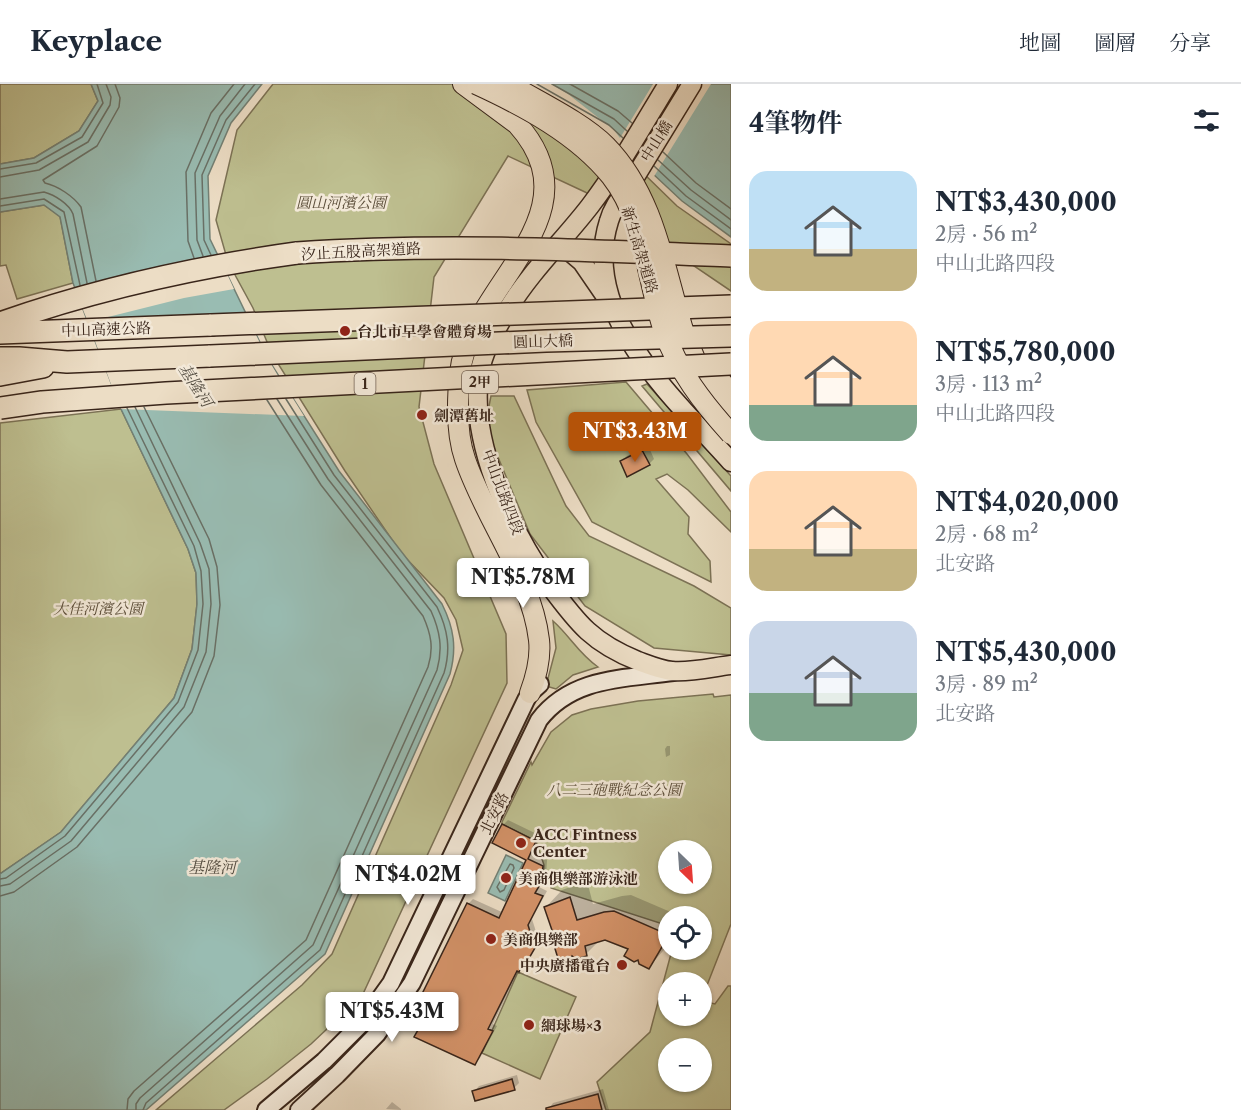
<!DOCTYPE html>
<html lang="zh-TW">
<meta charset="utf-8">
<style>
:root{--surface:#fff;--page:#f2f2f3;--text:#1f2937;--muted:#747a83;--line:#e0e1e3;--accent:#b45309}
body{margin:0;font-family:"Libre Caslon Text","Noto Serif TC",serif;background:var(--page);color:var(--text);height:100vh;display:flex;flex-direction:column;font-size:22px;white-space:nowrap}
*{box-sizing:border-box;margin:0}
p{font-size:20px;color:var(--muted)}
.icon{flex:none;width:33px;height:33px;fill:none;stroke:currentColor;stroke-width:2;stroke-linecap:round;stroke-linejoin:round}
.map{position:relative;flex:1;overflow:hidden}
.panel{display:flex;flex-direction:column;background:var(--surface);width:510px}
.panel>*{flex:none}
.needle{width:39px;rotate:155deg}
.buttons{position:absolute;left:658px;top:756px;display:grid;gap:12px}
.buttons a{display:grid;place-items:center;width:54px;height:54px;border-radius:50%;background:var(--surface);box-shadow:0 2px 4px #0004;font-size:30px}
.price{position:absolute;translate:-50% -51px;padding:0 14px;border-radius:6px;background:#fff;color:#222;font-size:20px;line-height:39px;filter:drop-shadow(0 2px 3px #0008)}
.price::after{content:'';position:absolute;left:50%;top:36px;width:18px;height:14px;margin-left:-9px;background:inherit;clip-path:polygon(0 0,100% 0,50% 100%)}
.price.on{background:var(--accent);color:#fff}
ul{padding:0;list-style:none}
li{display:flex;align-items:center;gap:18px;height:150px;padding:0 18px}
li span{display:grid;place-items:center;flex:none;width:168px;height:120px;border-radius:18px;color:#555}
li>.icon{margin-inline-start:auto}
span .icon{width:72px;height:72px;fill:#fffc;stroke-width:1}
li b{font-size:26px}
h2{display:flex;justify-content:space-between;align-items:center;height:72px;padding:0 18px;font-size:26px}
header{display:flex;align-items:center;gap:36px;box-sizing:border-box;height:84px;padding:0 30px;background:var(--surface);border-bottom:2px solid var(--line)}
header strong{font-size:28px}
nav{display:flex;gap:33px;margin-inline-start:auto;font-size:21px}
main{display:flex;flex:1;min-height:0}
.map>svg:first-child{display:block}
</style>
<header>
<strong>Keyplace</strong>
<nav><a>地圖</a><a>圖層</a><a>分享</a></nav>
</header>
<main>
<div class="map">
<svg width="731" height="1026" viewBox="0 0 731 1026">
<rect width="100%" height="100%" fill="#ecddc5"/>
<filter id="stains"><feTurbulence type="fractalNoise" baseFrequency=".00333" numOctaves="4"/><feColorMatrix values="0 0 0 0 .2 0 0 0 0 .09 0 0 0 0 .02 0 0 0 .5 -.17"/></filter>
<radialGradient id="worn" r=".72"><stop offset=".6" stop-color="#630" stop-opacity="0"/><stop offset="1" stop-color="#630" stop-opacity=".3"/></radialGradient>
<path fill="#bebf90" stroke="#7c7255" stroke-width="1.5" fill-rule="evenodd" d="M 0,0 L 91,0 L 98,17 L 79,47 L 34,74 L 0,80 Z
M 273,0 L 515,0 L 602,49 L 677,122 L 731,160 L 731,207 L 585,108 L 508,72 L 434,193 L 419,323 L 434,380 L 506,550 L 507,599 L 362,912 L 311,960 L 267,995 L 224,1026 L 156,1026 L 302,901 L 332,870 L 451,601 L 463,566 L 456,536 L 444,514 L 401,469 L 345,387 L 272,270 L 253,224 L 228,178 L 216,136 L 237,46 Z
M 44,121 L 60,132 L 73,199 L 17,215 L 6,181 L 0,182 L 0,128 Z
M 626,298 L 687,370 L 731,428 L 731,448 L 688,406 L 667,390 L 656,395 L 689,433 L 688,450 L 710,477 L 711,498 L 592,438 L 536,338 L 527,306 Z
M 647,300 L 731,392 L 731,407 L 642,302 Z
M 491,312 L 514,312 L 566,422 L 589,452 L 694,502 L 731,524 L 731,571 L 654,564 L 585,522 L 530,450 L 485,342 Z
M 121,325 L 188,465 L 196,489 L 197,520 L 192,565 L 174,614 L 61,748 L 0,790 L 0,339 Z
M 553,537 C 570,552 578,569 598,583 L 573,591 L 556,605 L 546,602 L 556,564 Z
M 713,610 L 714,613 L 731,611 L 731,840 L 702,914 L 702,898 L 669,898 L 669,932 L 702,932 L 702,917 L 715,920 L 728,902 L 731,902 L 731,1026 L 606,1026 L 597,998 L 650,948 L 672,866 L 702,866 L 702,832 L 669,832 L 669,842 L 551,804 L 550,800 L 543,798 L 544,781 L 536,757 L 502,740 L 502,738 L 531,678 L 532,681 L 551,648 L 572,631 L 591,625 L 638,617 ZM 669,766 L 702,766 L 702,800 L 669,800 ZM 669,964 L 702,964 L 702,998 L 669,998 Z
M 518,888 L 576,913 L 540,995 L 482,969 Z"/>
<path fill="#99bcb2" stroke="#738075" stroke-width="1.5" d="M 91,0 L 262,0 L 231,39 L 208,92 L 210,155 L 268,275 L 339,387 L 442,520 C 454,544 457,564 450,590 L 325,870 L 146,1026 L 0,1026 L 0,790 L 61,748 L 174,614 L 192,565 L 197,520 L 196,489 L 188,465 L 121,325 L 73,199 L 60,133 L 44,121 L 0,128 L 0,80 L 34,74 L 79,47 L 98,17 Z
M 525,0 L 731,0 L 731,153 L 682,117 L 606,46 Z
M 506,771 L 523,779 L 505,817 L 488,809 Z"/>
<path fill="#ecddc5" d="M 522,0 L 551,0 L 568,10 L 614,46 L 620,54 L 653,0 L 711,0 L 653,94 L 605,49 Z
M 223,181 L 234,205 L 184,214 L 88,238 L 79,216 Z
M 248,235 L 268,275 L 284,302 L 115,311 L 89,241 Z
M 287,305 L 304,332 L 121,325 L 117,317 Z"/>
<path fill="#0003" d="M 648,361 L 654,375 L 649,380 L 621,378 L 627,372 Z
M 667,662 L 670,662 L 670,671 L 666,673 L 665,665 Z
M 508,736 L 541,752 L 532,769 L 547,776 L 546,792 L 539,803 L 547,807 L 532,835 L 539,857 L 524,881 L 519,886 L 493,940 L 497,942 L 480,974 L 475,979 L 436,918 L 468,820 L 473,815 L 504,829 L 528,775 L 494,758 L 503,741 Z
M 587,797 L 593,820 L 622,812 L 631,811 L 680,832 L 669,832 L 669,860 L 649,883 L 630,865 L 605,854 L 601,855 L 586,870 L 574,872 L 569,877 L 557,855 L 546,823 L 562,806 Z
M 517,991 L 519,999 L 514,1004 L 474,1008 L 479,1002 Z
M 603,1005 L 609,1026 L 548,1026 L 553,1019 Z
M 392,1018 L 401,1025 L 401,1026 L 386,1025 Z"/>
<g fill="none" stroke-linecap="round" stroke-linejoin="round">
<path stroke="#697066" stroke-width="1.5" d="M 537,0 L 609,41 L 623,54
M 552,0 L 614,35 L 627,47
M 570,0 L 618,27 L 632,39
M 663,68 L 696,99 L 731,125
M 658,76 L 691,106 L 731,136
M 654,82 L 686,112 L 731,145
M 0,85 L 36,79 L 82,53 L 103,19 L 97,0
M 0,93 L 39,86 L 88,58 L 110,21 L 111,13 L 106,0
M 0,115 L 44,108 C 55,111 69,120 73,130 L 87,199
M 0,122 L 44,115 L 64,128 L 80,201
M 211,171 L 204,156 L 202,91 L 226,36 L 255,0
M 203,172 L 197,156 L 195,89 L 220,32 L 245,0
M 194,174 L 188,157 L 186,88 L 211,29 L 234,0
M 96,197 L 81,123 C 73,112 58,102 45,99 L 43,96 L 97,62 L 119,23 L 120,14 L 115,0
M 510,780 L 513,781 L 514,784 L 504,806 L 500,808 L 497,803 Z
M 0,795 L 6,794 L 65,752 L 178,618 L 198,566 L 203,520 L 201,487 L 194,462 L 127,324
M 0,802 L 10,800 L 71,757 L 184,623 L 206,568 L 211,520 L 209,485 L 200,459 L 135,323
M 0,812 L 14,808 L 77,763 L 192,628 L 214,572 L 220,521 L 217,483 L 209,455 L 144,323
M 127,1026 L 128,1015 L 134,1007 L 306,856 L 428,583 C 434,564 431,550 423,532 L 321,401 L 267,316
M 136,1026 L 136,1020 L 140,1014 L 313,861 L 437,586 C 443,564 440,547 431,527 L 328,395 L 277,315
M 143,1026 L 146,1019 L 320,866 L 444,589 C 451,565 448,546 437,523 L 334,391 L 286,315"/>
</g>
<path fill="#d29167" stroke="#39251a" stroke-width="1.5" d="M 642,366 L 650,381 L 627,393 L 620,377 Z
M 502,740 L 536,757 L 528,775 L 543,782 L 541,799 L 535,809 L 543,812 L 528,841 L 535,864 L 528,876 L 525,875 L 519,888 L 517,887 L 488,945 L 493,947 L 475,981 L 414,953 L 434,918 L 421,912 L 467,819 L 499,834 L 526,776 L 492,759 Z
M 570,813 L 577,836 L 604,828 L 614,827 L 669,851 L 649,885 L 639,880 L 638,876 L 634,878 L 624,872 L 628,865 L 605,856 L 585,862 L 587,872 L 576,875 L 572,872 L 569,878 L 560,881 L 553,858 L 555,855 L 544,823 Z
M 512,995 L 515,1006 L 475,1017 L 472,1007 Z
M 598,1010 L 602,1026 L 546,1026 L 546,1024 Z"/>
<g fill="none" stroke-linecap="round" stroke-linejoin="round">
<defs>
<path id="secondary" d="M 266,1026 L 324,977 L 363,938 L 391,899 L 526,616 L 530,609 L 540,600
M 299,1026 L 337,991 L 377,950 L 412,899 L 539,636 C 572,593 623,595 673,588"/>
<path id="primary" d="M 668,0 C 643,41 619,84 590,122 C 563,157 531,187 508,225 C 498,242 486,262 481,282 C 465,352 511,446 550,502 C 578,540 593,559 638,577 C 649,581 661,586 672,587 C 689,589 714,583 731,581
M 692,0 C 672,33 652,65 632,98 C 624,110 613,122 609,137 C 579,231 675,315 731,378
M 562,161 L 582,178 L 606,213"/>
<path id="trunk" d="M 463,0 L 517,40 C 600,132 469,202 460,289 C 457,317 456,349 465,375 C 485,435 532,494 539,556 C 541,574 536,593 530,609
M 683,246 L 702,292 L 731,331
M 710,285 L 731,309"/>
<path id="motorway" d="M 0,239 C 97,205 195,183 297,169
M 0,249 L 211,241
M 0,274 L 19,274 L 67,278 L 210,272
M 0,291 L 43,283"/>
</defs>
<use href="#secondary" stroke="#39251a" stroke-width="20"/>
<use href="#primary" stroke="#39251a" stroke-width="21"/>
<use href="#trunk" stroke="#39251a" stroke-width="22"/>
<use href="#motorway" stroke="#39251a" stroke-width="24"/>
<use href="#secondary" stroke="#f3e9d9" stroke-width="16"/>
<use href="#primary" stroke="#ecddc5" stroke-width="18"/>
<use href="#trunk" stroke="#ecddc5" stroke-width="20"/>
<use href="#motorway" stroke="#ecddc5" stroke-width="21"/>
<defs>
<path id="trunk-bridge" d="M 476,0 C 524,22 577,50 611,92 C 645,135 647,197 664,247 C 678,287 703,319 731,350
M 509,0 C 539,18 582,38 606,62 C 654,111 664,183 683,246"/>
<path id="motorway-bridge" d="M 297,169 C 442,159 586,166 731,172
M 211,241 L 731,222
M 210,272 L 546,257 L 731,252
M 0,324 L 42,318 L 166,309 L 731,280"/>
</defs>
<use href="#trunk-bridge" stroke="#39251a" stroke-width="22" stroke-linecap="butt"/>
<use href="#motorway-bridge" stroke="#39251a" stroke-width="24" stroke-linecap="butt"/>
<use href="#trunk-bridge" stroke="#ecddc5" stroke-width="20"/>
<use href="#motorway-bridge" stroke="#ecddc5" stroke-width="21"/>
</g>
<g fill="#8f2418" stroke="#f3e9d9" stroke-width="2">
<circle cx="345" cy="247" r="6"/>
<circle cx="422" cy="331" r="6"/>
<circle cx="521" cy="759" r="6"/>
<circle cx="506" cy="794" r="6"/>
<circle cx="491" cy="855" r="6"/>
<circle cx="622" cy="881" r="6"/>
<circle cx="529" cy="941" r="6"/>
</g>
<g text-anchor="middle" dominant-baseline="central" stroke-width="5" stroke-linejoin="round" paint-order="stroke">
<g fill="#f3e9d9" stroke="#716053" stroke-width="1.5">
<rect x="462" y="287" width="36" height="22" rx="4.5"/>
<rect x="354.5" y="289" width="21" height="22" rx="4.5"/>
</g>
<g font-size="14" font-weight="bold" fill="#39251a">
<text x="480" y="298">2甲</text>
<text x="365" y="300">1</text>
</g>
<g font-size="15" fill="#39251a" stroke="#f3e9d9">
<text transform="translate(656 57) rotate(-58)">中山橋</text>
<text transform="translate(640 166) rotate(73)">新生高架道路</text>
<text transform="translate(361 167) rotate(-3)">汐止五股高架道路</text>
<text transform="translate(106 245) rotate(-2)">中山高速公路</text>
<text transform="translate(543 257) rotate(-2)">圓山大橋</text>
<text transform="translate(503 408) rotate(69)">中山北路四段</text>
<text transform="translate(494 729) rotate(-64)">北安路</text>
</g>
<g font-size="15" font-style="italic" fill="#5a4c38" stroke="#f3e9d9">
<text x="341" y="118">圓山河濱公園</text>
<text x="98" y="524">大佳河濱公園</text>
<text x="614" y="705">八二三砲戰紀念公園</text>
</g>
<g font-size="15" font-weight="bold" fill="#39251a" stroke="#f3e9d9" text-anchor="start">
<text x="357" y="247">台北市早學會體育場</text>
<text x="434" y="331">劍潭舊址</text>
<text x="533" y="750">ACC Fintness<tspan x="533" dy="17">Center</tspan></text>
<text x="518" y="794">美商俱樂部游泳池</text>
<text x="503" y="855">美商俱樂部</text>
<text x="610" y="881" text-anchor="end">中央廣播電台</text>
<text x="541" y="941">網球場×3</text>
</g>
<g font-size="16" font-style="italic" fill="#514b40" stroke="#f3e9d9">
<text transform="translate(196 301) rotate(57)">基隆河</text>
<text x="212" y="783">基隆河</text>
</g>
</g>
<rect width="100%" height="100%" filter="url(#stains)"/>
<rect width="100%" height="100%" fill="url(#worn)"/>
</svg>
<div class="buttons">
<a><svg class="needle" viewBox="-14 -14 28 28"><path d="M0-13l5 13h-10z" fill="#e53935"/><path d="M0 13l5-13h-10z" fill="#747a83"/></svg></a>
<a><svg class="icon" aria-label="locate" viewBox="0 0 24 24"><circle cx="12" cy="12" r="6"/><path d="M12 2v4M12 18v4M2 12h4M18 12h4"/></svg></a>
<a>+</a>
<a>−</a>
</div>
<b class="price on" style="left:635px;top:379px">NT$3.43M</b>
<b class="price" style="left:523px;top:525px">NT$5.78M</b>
<b class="price" style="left:408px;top:822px">NT$4.02M</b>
<b class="price" style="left:392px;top:959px">NT$5.43M</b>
</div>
<section class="panel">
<h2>4筆物件<svg class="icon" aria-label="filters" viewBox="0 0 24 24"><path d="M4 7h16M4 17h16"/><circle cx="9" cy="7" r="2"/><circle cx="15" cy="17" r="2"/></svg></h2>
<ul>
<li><span style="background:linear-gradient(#bfe0f5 65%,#c2b280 0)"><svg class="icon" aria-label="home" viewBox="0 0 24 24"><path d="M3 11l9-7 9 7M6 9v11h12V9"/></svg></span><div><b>NT$3,430,000</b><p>2房 · 56 m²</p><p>中山北路四段</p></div></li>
<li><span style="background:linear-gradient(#ffd9b3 70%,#7fa58c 0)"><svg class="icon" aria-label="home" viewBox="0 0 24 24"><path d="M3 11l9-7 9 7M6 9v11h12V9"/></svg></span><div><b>NT$5,780,000</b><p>3房 · 113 m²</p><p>中山北路四段</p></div></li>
<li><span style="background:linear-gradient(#ffd9b3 65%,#c2b280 0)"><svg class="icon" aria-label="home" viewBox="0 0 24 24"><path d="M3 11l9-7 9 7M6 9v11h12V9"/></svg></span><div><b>NT$4,020,000</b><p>2房 · 68 m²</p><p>北安路</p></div></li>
<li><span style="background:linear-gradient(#c9d6e8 60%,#7fa58c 0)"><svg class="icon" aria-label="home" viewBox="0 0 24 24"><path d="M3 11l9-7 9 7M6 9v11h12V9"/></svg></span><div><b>NT$5,430,000</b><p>3房 · 89 m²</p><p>北安路</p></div></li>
</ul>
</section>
</main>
